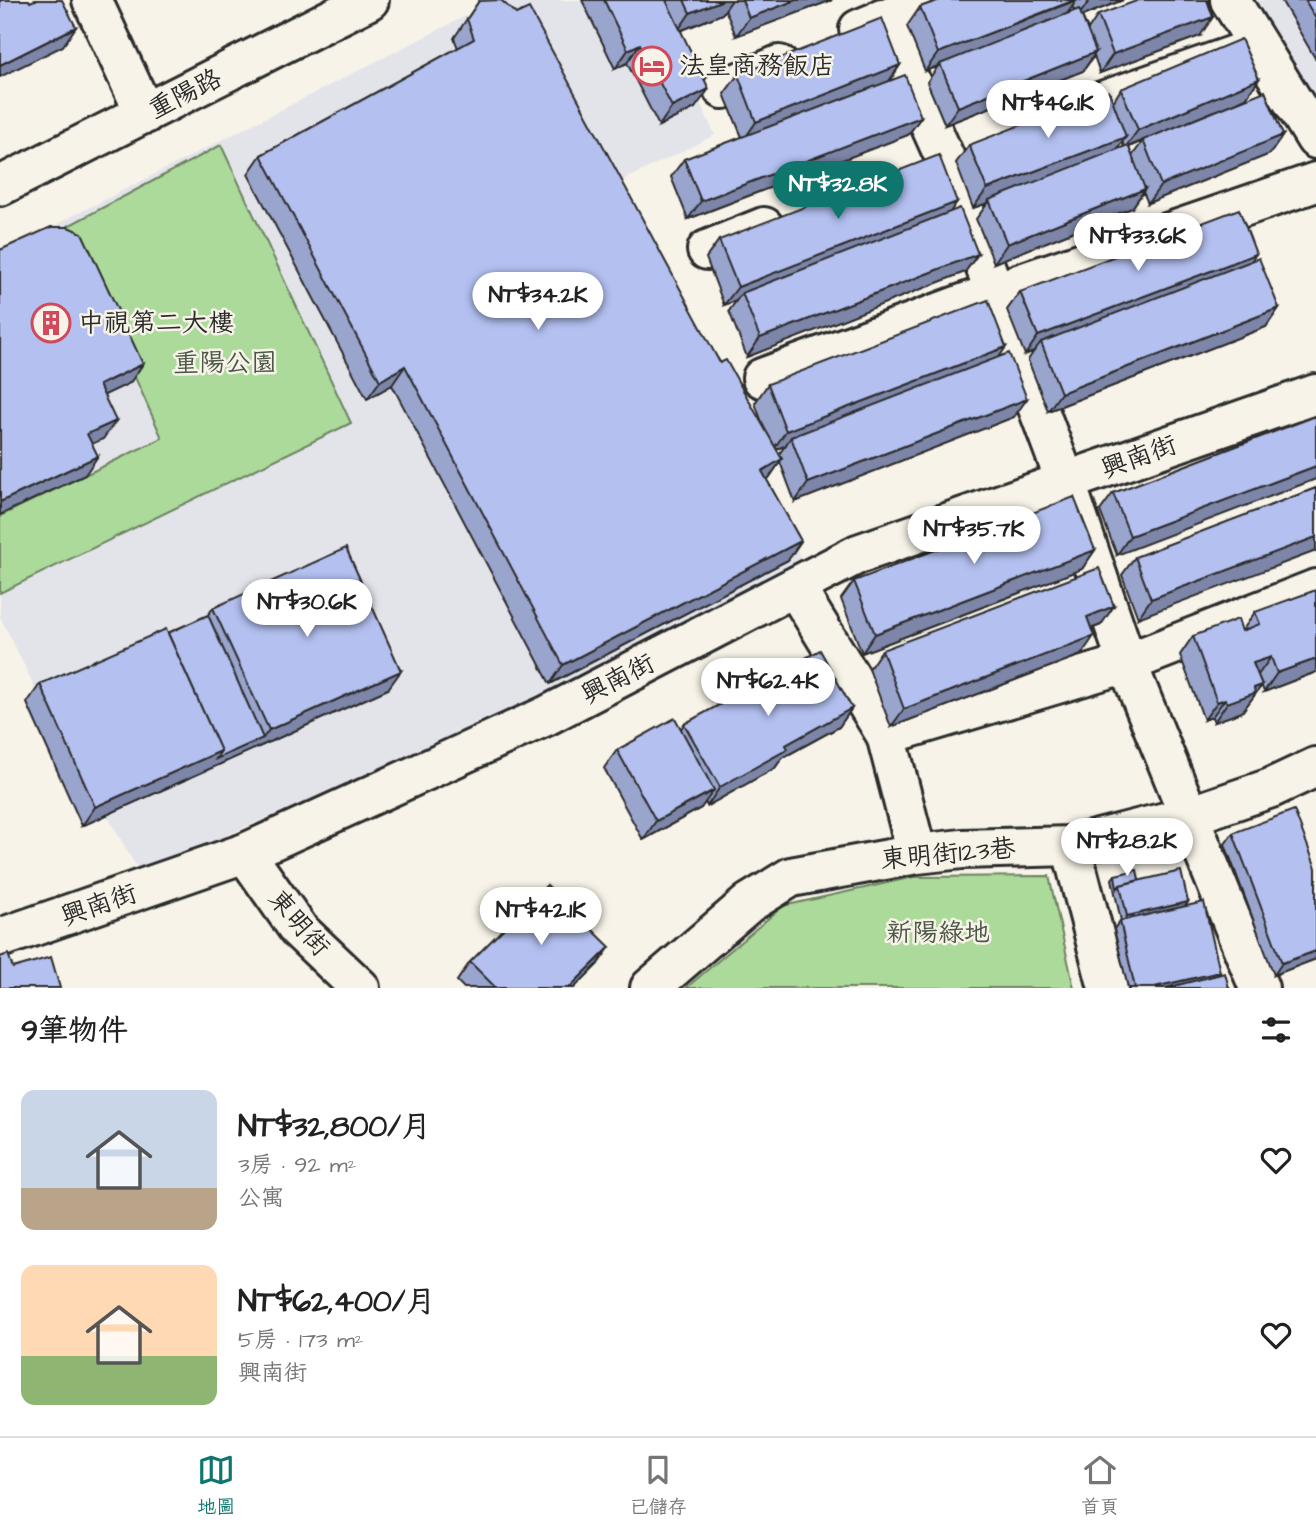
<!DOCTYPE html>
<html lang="zh-TW">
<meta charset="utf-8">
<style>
:root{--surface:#fff;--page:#f2f2f2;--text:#222;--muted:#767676;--line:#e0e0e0;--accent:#0f766e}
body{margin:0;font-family:"Architects Daughter","LXGW WenKai TC",sans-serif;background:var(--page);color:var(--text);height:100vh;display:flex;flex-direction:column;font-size:26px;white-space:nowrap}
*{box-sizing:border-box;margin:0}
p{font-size:23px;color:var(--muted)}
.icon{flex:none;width:38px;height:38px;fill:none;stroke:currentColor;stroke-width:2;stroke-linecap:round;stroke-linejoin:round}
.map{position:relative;height:988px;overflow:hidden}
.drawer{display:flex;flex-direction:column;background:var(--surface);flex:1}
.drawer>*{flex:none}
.price{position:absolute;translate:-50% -60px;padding:0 16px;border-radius:24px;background:#fff;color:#222;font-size:23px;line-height:46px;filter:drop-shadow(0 2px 4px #0008)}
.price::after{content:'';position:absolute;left:50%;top:42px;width:21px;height:16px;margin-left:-10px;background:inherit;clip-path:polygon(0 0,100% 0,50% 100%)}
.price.selected{background:var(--accent);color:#fff}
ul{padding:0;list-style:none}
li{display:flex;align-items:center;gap:21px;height:175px;padding:0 21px}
li span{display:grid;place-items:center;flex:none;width:196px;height:140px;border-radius:14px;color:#555}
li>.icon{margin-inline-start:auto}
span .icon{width:84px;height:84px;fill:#fffc;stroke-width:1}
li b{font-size:30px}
h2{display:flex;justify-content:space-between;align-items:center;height:84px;padding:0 21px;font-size:30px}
.tab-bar{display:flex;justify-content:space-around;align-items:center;height:98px;border-top:2px solid var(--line);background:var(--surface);font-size:19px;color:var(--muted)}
.tab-bar a{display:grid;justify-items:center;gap:4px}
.tab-bar .selected{color:var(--accent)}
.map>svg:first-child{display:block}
</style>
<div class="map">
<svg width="1316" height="988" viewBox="0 0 1316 988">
<rect width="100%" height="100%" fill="#f7f3e8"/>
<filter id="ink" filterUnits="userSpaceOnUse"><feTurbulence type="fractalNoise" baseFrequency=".0143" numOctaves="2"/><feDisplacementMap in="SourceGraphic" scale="14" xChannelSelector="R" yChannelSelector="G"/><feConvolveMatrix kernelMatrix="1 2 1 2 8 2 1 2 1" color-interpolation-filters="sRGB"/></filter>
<g filter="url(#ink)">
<path fill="#e3e4ea" d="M 497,0 L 653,0 L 715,135 L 622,181 L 808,573 L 545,697 L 140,873 L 38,694 L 0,616 L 0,253 Z
M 1254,0 L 1316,0 L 1316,100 L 1293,65 Z"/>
<path fill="#acda9a" stroke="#6c8262" stroke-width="2" d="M 221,145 L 351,423 L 0,593 L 0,516 L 162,438 L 68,226 Z
M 1049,876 L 1074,988 L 686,988 L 783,906 L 914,877 Z"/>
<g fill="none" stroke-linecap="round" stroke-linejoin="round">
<defs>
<path id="minor" d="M 92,0 L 145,114
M 1230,0 L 1316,139
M 882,18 L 944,156 L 1066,483 L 1127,663 L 1259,988
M 859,29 L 930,0
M 723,89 L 779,65
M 1062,115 L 1258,47
M 0,186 L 369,0
M 707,250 L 764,227
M 762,378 L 995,292 L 1316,182
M 795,587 L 886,735 L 917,854
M 886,735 L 1127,663 L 1316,589
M 1071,846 L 1108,988
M 245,853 L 299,930 L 360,988
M 0,938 L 245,853 L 546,716 L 858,554 L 1316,394
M 650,988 L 749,903 L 791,877 L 917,854 L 962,849 L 1071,846 L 1189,816 L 1271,788 L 1316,767"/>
</defs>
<use href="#minor" stroke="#2b2b2b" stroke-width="44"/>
<use href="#minor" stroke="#f7f3e8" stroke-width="38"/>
</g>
<path fill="#9aa5ce" stroke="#2b2b2b" stroke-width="2" fill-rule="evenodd" d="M 582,0 L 832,0 L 736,36 L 725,9 L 722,14 L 680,31 L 695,108 L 659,126 L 627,63 L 615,69 Z
M 940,0 L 1123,0 L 1082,16 L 1088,30 L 1098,15 L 1200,36 L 1100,73 L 1094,56 L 1083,71 L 945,125 L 927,82 L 938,66 L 925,71 L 907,26 L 920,7 ZM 1072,6 L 1074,10 L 1067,13 Z
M 1281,0 L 1316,0 L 1316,58 L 1315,58 Z
M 479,1 L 764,428 L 755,403 L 768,384 L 999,357 L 1014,417 L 795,502 L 780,462 L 769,478 L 766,479 L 801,541 L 788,560 L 550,684 L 392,385 L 367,399 L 248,174 L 261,155 L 458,48 L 454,38 ZM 785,446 L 779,454 L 776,449 Z
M 900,65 L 890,81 L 921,117 L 908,135 L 688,219 L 671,177 L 684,159 L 742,137 L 724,94 L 738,75 Z
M 1259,79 L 1246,98 L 1171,129 L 1283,135 L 1270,154 L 1148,203 L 1143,192 L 1132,208 L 994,263 L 976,219 L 988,203 L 973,208 L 956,163 L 969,145 L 1113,102 L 1121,89 ZM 1122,141 L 1124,147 L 1116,150 ZM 1143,141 L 1132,156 L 1129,147 Z
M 951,211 L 978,254 L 965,272 L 747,357 L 729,311 L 736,301 L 724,305 L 706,258 L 719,240 Z
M 1252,260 L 1279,308 L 1266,327 L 1048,411 L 1028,360 L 1034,351 L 1025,355 L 1007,310 L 1020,292 Z
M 1316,416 L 1117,555 L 1100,511 L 1113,493 Z
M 1316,488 L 1138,618 L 1122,575 L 1135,557 Z
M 1095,550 L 1082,569 L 862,653 L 841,599 L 854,581 Z
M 213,608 L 388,689 L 82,826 L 27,703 L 40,684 L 168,633 L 208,615 Z
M 1255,612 L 1316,672 L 1264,692 L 1258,676 L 1262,685 L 1242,712 L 1214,722 L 1212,717 L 1204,720 L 1180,655 L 1193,636 L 1242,631 Z
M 1101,625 L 1091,629 L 1081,655 L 891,727 L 869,669 L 882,650 Z
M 852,708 L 839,727 L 782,758 L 775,768 L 707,806 L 705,802 L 701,808 L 643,840 L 604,768 L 617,750 L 681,729 L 684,724 Z
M 1233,833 L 1316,959 L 1274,975 L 1225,844 Z
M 1115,875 L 1139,880 L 1188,902 L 1185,906 L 1220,972 L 1217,975 L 1229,988 L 1128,988 L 1114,929 L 1120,921 L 1121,921 L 1112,879 Z
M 470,962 L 597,965 L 574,988 L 464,988 L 457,981 Z"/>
<path fill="#7d86a8" stroke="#2b2b2b" stroke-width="2" d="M 723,0 L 732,0 L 722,14 L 677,32 L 690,13 Z
M 796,0 L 832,0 L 736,36 L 749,18 Z
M 1077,0 L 1064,18 L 940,64 L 938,66 L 925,71 L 938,53 Z
M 1090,0 L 1123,0 L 1077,18 Z
M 1213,17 L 1200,36 L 1100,73 L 1113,54 Z
M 76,27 L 63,46 L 0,77 L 0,65 Z
M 640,44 L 627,63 L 615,69 L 628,50 Z
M 1096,52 L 1083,71 L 945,125 L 958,107 Z
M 900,65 L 887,84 L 743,141 L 756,122 Z
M 1259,79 L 1246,98 L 1125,148 L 1138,130 Z
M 709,89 L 695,108 L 659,126 L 672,107 Z
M 921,117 L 908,135 L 688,219 L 701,201 Z
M 1283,135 L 1270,154 L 1148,203 L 1161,185 Z
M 1126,137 L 1113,155 L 989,200 L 988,203 L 973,208 L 987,189 Z
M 1145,189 L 1132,208 L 994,263 L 1007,244 Z
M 957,202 L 944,221 L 742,293 L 736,301 L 724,305 L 738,287 Z
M 978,254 L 965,272 L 747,357 L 760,338 Z
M 1256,254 L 1243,273 L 1041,342 L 1034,351 L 1025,355 L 1038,336 Z
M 1279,308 L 1266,327 L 1048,411 L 1061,393 Z
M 1006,347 L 993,366 L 791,437 L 785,446 L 773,450 L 786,431 Z
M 143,364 L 130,383 L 86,404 L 99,385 Z
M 405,366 L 392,385 L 367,399 L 380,381 Z
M 1027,399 L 1014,417 L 795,502 L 808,483 Z
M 116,421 L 103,439 L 74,452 L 87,434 Z
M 98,456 L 85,475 L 0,515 L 0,502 Z
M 782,459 L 769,478 L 749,490 L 762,471 Z
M 1316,466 L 1316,479 L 1117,555 L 1130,536 Z
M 1316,537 L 1316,551 L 1138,618 L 1151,599 Z
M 801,541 L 788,560 L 550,684 L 563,665 Z
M 1095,550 L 1082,569 L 862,653 L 875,634 Z
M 1114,606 L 1101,625 L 1074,635 L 1087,617 Z
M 1094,636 L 1081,655 L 891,727 L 904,709 Z
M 1271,657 L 1258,675 L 1240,682 L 1253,663 Z
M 1316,659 L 1316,672 L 1264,692 L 1277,673 Z
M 401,671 L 388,689 L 82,826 L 95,807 L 221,751 L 263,738 L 269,730 Z
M 1262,685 L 1242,712 L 1214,722 L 1227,703 L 1254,688 Z
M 1225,699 L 1212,717 L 1204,720 L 1217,702 Z
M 852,708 L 839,727 L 782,758 L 775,768 L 707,806 L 720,787 L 786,745 Z
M 714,790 L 701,808 L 643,840 L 656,821 Z
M 1188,902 L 1183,910 L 1122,924 L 1127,916 Z
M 610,947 L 597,965 L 574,988 L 569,988 Z
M 1316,951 L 1316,959 L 1274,975 L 1282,963 Z
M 1220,972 L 1215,979 L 1178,988 L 1150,988 Z"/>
<path fill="#b3c0f0" stroke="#2b2b2b" stroke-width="2" d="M 0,0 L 29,0 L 30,2 L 35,0 L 62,0 L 76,27 L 0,65 Z
M 501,0 L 516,14 L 529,8 L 720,363 L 726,360 L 782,459 L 762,471 L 801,541 L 563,665 L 405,366 L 380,381 L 261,155 L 474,39 L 467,19 L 479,1 Z
M 604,0 L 666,0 L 709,89 L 672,107 L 640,44 L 628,50 Z
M 684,0 L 723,0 L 690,13 Z
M 742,0 L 796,0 L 749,18 Z
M 940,0 L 1075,0 L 938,53 L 920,7 Z
M 1139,0 L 1207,0 L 1213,17 L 1113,54 L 1098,15 Z
M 1305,0 L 1316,0 L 1316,19 Z
M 1079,9 L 1096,52 L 958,107 L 940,64 Z
M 882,18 L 900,65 L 756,122 L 738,75 Z
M 1241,39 L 1259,79 L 1138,130 L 1121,89 Z
M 905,75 L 921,117 L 701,201 L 684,159 Z
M 1109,91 L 1126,137 L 987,189 L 969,145 Z
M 1265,91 L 1283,135 L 1161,185 L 1143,140 Z
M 1128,145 L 1145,189 L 1007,244 L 989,200 Z
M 939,155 L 957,202 L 738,287 L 719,240 Z
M 960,208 L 978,254 L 760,338 L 742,293 Z
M 1239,209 L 1256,254 L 1038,336 L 1020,292 Z
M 51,227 L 68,227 L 82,233 L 143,364 L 99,385 L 116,421 L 87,434 L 98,456 L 0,502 L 0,250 Z
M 1259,258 L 1279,308 L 1061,393 L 1041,342 Z
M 988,300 L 1006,347 L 786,431 L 768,384 Z
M 1009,353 L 1027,399 L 808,483 L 791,437 Z
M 1316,416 L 1316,466 L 1130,536 L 1113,493 Z
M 1316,488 L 1316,537 L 1151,599 L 1135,557 Z
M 1074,497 L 1095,550 L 875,634 L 854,581 Z
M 346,548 L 401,671 L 269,730 L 213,608 Z
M 1099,568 L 1114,606 L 1087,617 L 1094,636 L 904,709 L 882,650 Z
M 1316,590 L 1316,659 L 1277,673 L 1271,657 L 1253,663 L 1262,685 L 1254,688 L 1255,693 L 1227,703 L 1225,699 L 1217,702 L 1193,636 L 1238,619 L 1242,631 L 1260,624 L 1255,612 Z
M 208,615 L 263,738 L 216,759 L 221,751 L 168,633 Z
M 166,629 L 221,751 L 95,807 L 40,684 Z
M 820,650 L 852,708 L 786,745 L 788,749 L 720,787 L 684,724 Z
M 675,718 L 714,790 L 656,821 L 617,750 Z
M 1294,810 L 1316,868 L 1316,951 L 1282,963 L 1233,833 Z
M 1137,870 L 1139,880 L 1120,885 L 1117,889 L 1115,875 Z
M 1181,871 L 1188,902 L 1127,916 L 1120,885 Z
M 547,885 L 610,947 L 569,988 L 496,988 L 470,962 Z
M 1204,902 L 1220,972 L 1150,988 L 1135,988 L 1120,921 Z
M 8,954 L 13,968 L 51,957 L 60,988 L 0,988 L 0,957 Z
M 1225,973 L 1229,988 L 1166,988 Z"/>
</g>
<defs>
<symbol id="hotel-ring" viewBox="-11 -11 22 22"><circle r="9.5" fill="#f7f3e8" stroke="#d1495b" stroke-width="1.5"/><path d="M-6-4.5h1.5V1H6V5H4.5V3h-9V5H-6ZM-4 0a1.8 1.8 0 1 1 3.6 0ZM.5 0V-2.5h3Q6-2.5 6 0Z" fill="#d1495b"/></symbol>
<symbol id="building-ring" viewBox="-11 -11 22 22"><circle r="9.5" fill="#f7f3e8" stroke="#d1495b" stroke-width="1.5"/><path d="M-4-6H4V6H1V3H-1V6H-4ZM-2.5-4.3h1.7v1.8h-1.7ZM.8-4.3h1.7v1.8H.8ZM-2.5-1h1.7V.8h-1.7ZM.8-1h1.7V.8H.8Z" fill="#d1495b"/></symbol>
</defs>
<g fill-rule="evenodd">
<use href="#hotel-ring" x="630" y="44" width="44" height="44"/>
<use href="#building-ring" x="29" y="301" width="44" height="44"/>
</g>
<g text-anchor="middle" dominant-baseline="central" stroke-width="5" stroke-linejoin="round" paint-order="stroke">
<g font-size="26" fill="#2b2b2b" stroke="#f7f3e8" text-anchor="start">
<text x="679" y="66">法皇商務飯店</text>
<text x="78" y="323">中視第二大樓</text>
</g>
<g font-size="26" fill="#2b2b2b" stroke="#f7f3e8">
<text transform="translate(185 94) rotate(-27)">重陽路</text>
<text transform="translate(1139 457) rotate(-20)">興南街</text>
<text transform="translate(618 679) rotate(-27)">興南街</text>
<text transform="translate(948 854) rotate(-5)">東明街123巷</text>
<text transform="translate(99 905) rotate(-19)">興南街</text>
<text transform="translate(299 923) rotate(49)">東明街</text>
</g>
<g font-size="26" fill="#4b5747" stroke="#f7f3e8">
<text x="225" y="363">重陽公園</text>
<text x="938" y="933">新陽綠地</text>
</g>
</g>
</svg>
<b class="price" style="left:1048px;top:140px">NT$46.1K</b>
<b class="price selected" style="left:838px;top:221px">NT$32.8K</b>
<b class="price" style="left:1138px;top:273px">NT$33.6K</b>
<b class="price" style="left:538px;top:332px">NT$34.2K</b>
<b class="price" style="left:974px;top:566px">NT$35.7K</b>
<b class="price" style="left:307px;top:639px">NT$30.6K</b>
<b class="price" style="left:768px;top:718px">NT$62.4K</b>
<b class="price" style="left:1127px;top:878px">NT$28.2K</b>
<b class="price" style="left:541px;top:947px">NT$42.1K</b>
</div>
<section class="drawer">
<h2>9筆物件<svg class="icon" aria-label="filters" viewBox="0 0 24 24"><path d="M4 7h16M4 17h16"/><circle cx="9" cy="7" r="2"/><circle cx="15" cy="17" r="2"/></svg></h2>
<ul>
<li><span style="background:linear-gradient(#c9d6e8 70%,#b9a48a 0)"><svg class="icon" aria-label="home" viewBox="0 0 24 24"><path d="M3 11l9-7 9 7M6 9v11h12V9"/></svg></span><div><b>NT$32,800/月</b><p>3房 · 92 m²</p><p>公寓</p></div><svg class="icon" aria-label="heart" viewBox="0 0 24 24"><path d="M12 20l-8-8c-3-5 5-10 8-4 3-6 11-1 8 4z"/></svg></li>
<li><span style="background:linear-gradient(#ffd9b3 65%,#8fb573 0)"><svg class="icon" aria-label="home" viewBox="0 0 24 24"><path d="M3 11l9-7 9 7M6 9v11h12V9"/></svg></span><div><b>NT$62,400/月</b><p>5房 · 173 m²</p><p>興南街</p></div><svg class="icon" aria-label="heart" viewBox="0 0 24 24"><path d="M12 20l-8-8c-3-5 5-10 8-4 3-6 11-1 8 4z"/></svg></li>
</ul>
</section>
<nav class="tab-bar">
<a class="selected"><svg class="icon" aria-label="map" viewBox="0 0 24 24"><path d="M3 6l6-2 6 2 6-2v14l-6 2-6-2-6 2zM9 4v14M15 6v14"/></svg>地圖</a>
<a><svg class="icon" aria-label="saved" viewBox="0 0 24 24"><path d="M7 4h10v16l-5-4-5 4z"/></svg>已儲存</a>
<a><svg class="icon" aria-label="home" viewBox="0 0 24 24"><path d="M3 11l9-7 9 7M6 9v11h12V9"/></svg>首頁</a>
</nav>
